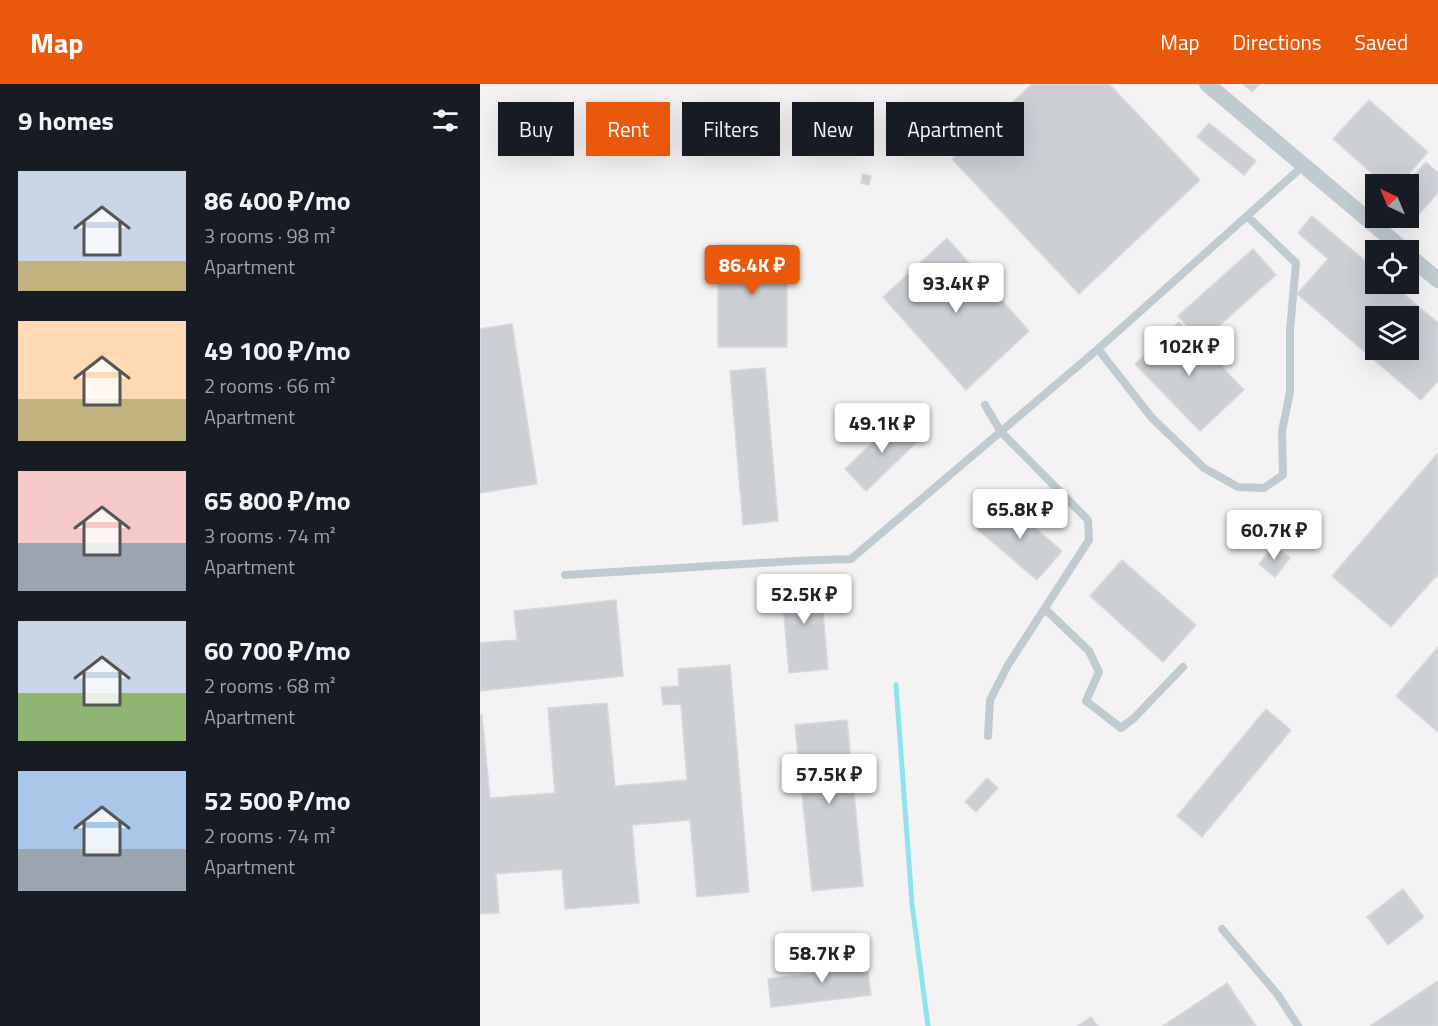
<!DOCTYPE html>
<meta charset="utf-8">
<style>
:root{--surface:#171b24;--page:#242831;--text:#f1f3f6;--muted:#9ea1a6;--accent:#ea580c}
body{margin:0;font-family:"Titillium Web",sans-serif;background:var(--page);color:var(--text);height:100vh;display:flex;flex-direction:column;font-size:22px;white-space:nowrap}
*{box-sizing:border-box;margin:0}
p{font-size:20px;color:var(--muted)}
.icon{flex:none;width:33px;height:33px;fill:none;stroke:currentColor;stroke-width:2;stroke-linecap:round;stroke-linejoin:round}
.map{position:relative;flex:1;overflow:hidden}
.side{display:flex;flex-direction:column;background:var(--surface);width:480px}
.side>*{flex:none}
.top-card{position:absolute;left:18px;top:18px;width:570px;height:54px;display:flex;gap:12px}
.needle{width:39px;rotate:316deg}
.fabs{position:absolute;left:885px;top:90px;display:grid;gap:12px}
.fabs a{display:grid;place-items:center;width:54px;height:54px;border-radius:0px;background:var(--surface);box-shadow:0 6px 24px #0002;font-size:30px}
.price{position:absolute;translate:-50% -51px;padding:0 14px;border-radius:6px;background:#fff;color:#222;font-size:20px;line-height:39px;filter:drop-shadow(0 2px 3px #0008)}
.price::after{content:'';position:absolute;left:50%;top:36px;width:18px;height:14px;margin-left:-9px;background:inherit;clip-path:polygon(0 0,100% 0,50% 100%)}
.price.selected{background:var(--accent);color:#fff}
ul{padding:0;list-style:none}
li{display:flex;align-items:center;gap:18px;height:150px;padding:0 18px}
li span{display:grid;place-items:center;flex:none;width:168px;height:120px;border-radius:0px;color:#555}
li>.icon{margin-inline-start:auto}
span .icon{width:72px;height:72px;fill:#fffc;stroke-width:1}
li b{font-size:26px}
h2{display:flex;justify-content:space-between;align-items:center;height:72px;padding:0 18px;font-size:26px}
.pill{padding:0 21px;border-radius:0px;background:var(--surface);box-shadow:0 6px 24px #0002;font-size:21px;line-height:54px}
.pill.selected{background:var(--accent);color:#fff}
header{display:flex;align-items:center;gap:36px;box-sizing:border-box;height:84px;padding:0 30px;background:var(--accent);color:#fff}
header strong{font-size:28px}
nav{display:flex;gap:33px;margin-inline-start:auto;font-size:21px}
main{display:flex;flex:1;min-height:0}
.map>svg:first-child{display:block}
</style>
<header>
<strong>Map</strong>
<nav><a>Map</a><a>Directions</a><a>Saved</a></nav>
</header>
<main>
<section class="side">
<h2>9 homes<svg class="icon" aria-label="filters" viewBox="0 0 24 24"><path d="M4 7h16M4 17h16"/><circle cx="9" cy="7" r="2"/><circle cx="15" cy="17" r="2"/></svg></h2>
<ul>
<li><span style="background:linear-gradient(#c9d6e8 75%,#c2b280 0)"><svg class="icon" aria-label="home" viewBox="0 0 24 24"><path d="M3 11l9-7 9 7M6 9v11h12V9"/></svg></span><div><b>86 400 ₽/mo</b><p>3 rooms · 98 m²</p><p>Apartment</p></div></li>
<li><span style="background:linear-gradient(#ffd9b3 65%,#c2b280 0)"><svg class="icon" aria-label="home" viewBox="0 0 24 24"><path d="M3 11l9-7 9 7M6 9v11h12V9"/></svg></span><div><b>49 100 ₽/mo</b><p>2 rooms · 66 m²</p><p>Apartment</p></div></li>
<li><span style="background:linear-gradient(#f6c9c9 60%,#9aa5b1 0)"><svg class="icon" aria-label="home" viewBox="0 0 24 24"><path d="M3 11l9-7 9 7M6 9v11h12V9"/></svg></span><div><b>65 800 ₽/mo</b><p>3 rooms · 74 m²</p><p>Apartment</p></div></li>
<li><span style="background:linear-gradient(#c9d6e8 60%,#8fb573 0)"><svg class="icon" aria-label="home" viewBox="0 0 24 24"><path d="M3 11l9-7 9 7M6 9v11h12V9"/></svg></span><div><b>60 700 ₽/mo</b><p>2 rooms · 68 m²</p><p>Apartment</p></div></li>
<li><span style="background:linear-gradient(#a9c7e8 65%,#9aa5b1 0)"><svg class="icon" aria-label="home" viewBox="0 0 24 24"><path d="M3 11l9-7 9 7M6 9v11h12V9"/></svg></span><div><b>52 500 ₽/mo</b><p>2 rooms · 74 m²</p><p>Apartment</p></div></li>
</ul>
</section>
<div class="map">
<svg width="958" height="942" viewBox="0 0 958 942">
<rect width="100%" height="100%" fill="#f4f2f2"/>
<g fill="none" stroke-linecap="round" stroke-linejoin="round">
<path stroke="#8ee4ee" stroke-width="5" d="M 416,601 L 432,820 L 448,942"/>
</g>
<path fill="#ccd0d4" stroke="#d6d9dd" stroke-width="1.5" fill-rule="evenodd" d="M 552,0 L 629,0 L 720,96 L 599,210 L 472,75 Z
M 763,0 L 780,0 L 772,8 Z
M 889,16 L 948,68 L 920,100 L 904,100 L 853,55 Z
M 729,39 L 776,77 L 764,91 L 717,53 Z
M 946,78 L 958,89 L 958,109 L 940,129 L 928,119 L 928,100 L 926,100 Z
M 383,90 L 391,92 L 389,101 L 381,99 Z
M 832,132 L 896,186 L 896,200 L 912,200 L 958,239 L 958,297 L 941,316 L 817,210 L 848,175 L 818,149 ZM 896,232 L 928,232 L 928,266 L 896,266 Z
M 467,154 L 549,247 L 486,306 L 403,213 Z
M 238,161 L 307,161 L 307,263 L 238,263 Z
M 773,165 L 796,191 L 721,258 L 698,232 Z
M 699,238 L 764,306 L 720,347 L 655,280 Z
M 32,240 L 57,400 L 0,409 L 0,245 Z
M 285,284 L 298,437 L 263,441 L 250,287 Z
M 418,334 L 439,356 L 386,407 L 365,385 Z
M 958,369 L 958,490 L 911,543 L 852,492 Z
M 522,416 L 582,467 L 557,496 L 497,445 Z
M 794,461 L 810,474 L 795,493 L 779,480 Z
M 642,476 L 716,541 L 683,578 L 610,512 Z
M 340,493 L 348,585 L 309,589 L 301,496 Z
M 136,516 L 143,592 L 0,607 L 0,559 L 37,556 L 34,527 Z
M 958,563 L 958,648 L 916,612 Z
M 250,581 L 269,808 L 217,813 L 210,736 L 152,741 L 159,819 L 85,825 L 82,785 L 16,790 L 19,829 L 0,830 L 0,631 L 2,631 L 10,714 L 75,709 L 68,624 L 127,619 L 135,702 L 207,696 L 201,620 L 183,621 L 181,603 L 199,602 L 198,585 Z
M 786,625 L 811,646 L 722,753 L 697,732 Z
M 367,636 L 383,802 L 332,807 L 315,641 Z
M 507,694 L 518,704 L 496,728 L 485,718 Z
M 923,805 L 944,833 L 908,861 L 887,833 Z
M 386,874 L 391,911 L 291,923 L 288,895 L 336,889 L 335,881 Z
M 958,897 L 958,942 L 890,942 Z
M 747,899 L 776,942 L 683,942 Z
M 611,933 L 618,942 L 598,942 Z"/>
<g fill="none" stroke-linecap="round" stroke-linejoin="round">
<path stroke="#c0cbd1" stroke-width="8" d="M 618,265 L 672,334 L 724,384 L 758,403 L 784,404 L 803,391 L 802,347 L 810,308 L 810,246 L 816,179 L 768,133
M 505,321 L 521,348 L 608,436 L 609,456 L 528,581 L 510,616 L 508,652
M 85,491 L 314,477 L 371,475 L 618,265 L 823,82
M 565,525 L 609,567 L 619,588 L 606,617 L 641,644 L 654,634 L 703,583
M 742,845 L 798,911 L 818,942"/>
<path stroke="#c0cbd1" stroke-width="16" d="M 727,0 L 924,166
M 928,171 L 958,196"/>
</g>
</svg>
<div class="fabs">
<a><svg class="needle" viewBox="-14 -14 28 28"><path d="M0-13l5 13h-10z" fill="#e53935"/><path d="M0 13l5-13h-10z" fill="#9ea1a6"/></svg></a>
<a><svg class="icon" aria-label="locate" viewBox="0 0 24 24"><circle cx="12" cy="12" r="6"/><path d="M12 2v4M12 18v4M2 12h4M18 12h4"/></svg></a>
<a><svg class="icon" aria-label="layers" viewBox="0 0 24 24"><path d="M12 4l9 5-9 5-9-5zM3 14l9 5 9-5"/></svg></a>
</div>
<b class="price selected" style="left:272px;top:212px">86.4K ₽</b>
<b class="price" style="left:476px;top:230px">93.4K ₽</b>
<b class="price" style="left:709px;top:293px">102K ₽</b>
<b class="price" style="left:402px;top:370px">49.1K ₽</b>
<b class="price" style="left:540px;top:456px">65.8K ₽</b>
<b class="price" style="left:794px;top:477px">60.7K ₽</b>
<b class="price" style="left:324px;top:541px">52.5K ₽</b>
<b class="price" style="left:349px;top:721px">57.5K ₽</b>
<b class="price" style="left:342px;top:900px">58.7K ₽</b>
<div class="top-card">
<a class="pill">Buy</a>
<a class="pill selected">Rent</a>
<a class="pill">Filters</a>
<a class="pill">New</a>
<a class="pill">Apartment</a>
</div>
</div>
</main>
